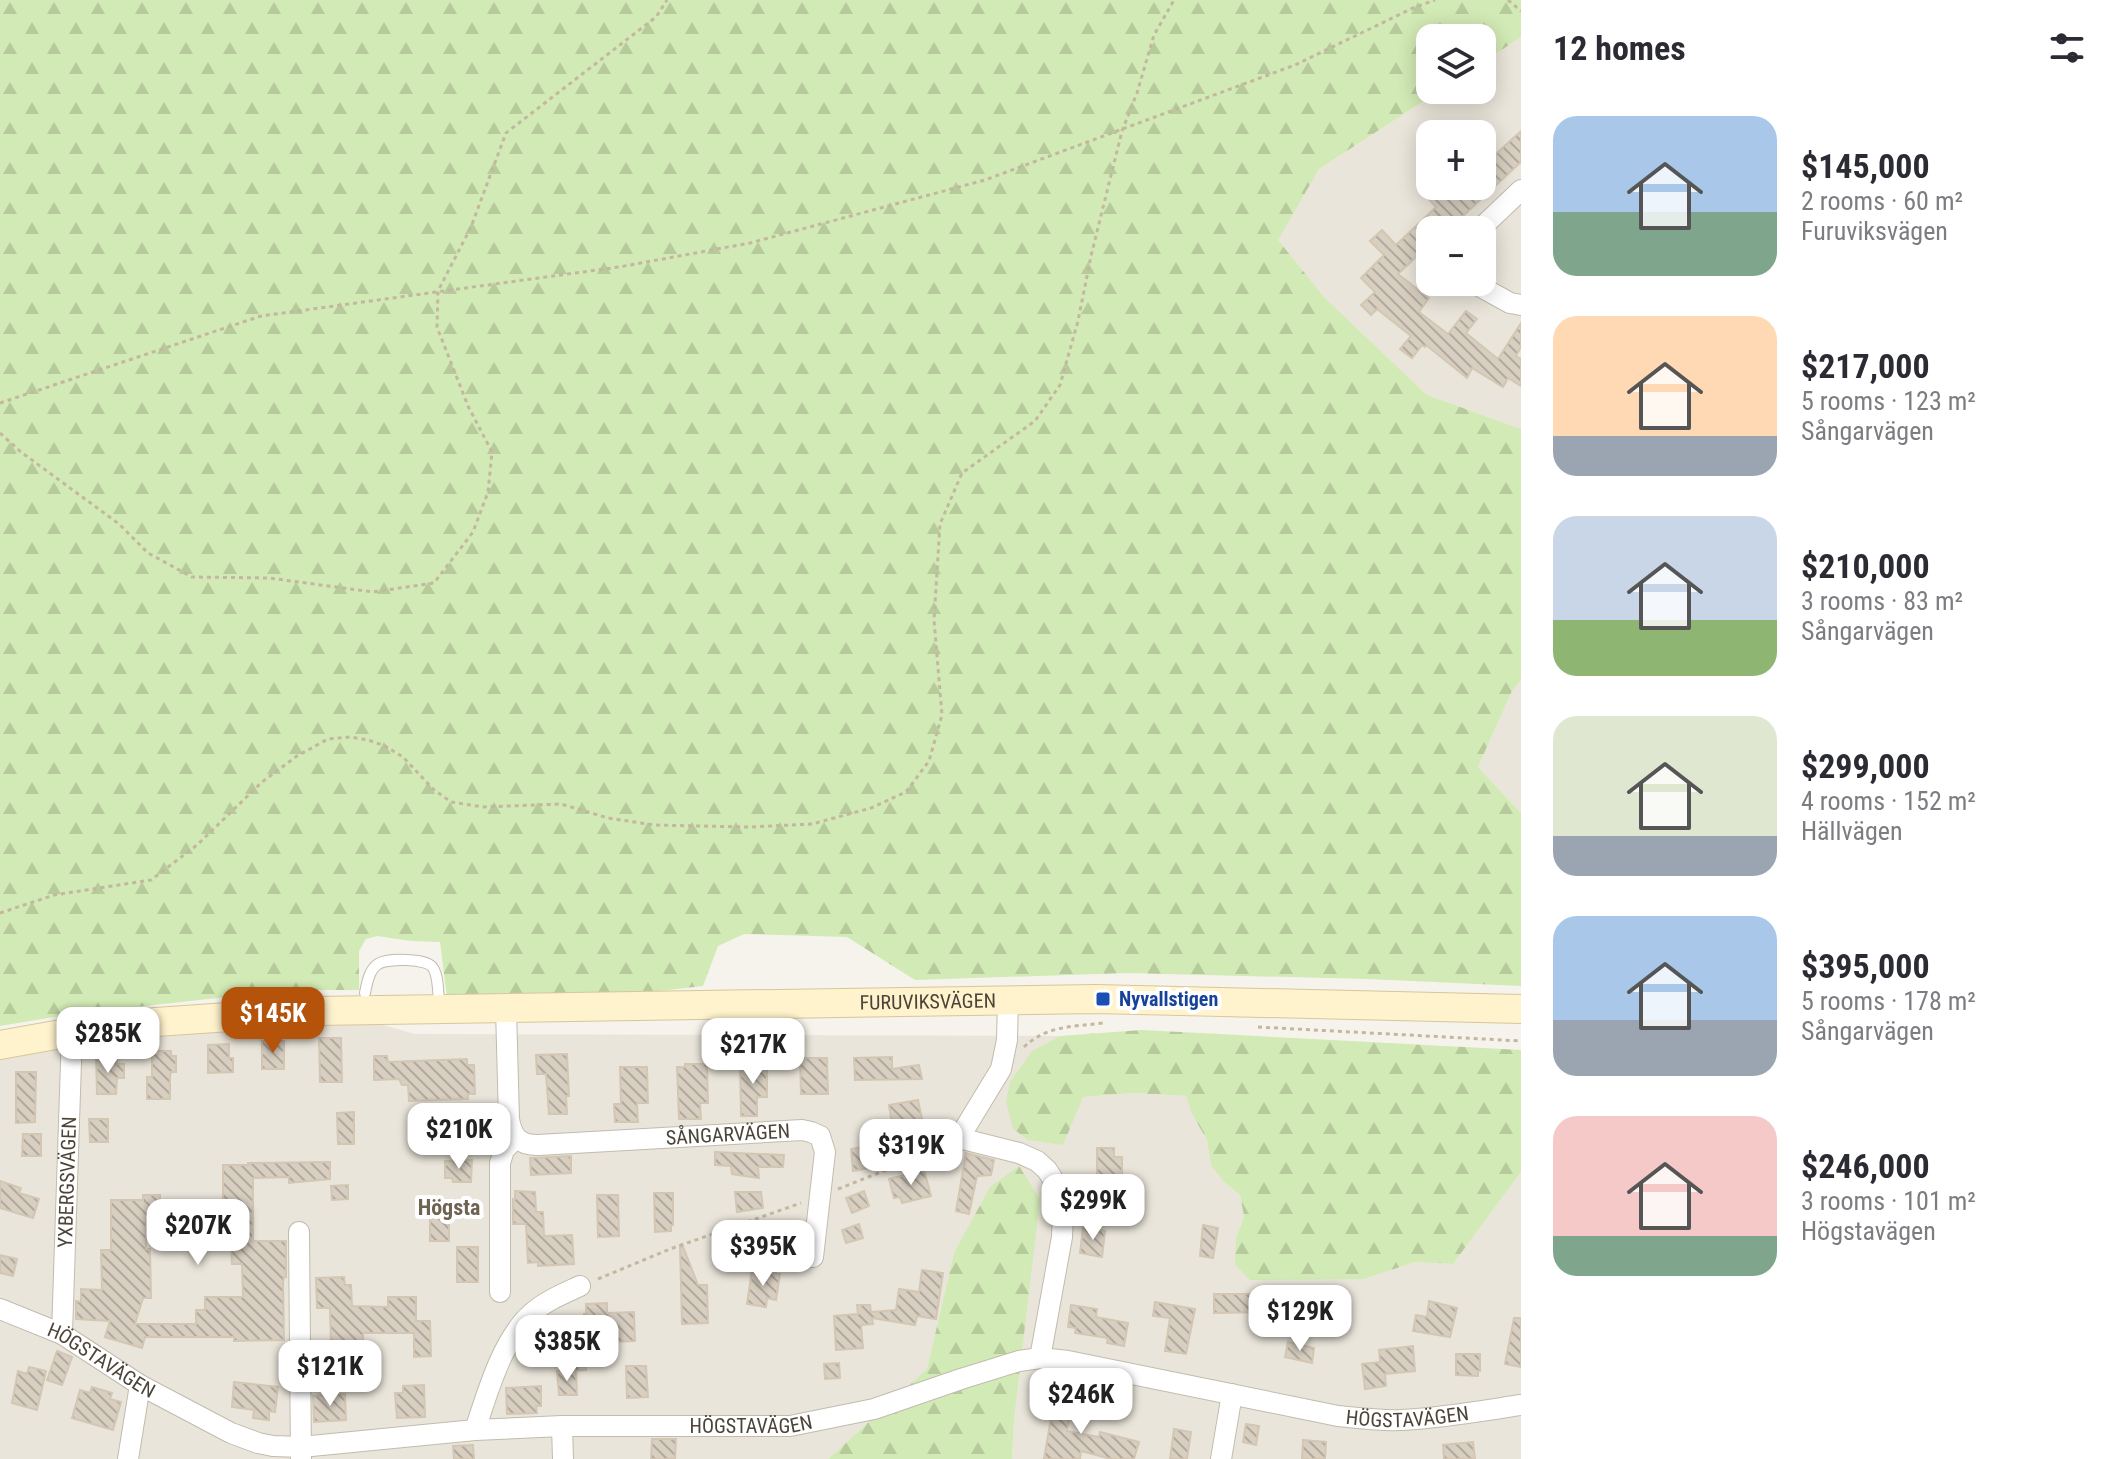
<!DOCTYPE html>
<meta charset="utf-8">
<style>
:root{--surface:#fff;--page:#f2f2f3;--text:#2b2b33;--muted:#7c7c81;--accent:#b45309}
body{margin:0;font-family:"Roboto Condensed",sans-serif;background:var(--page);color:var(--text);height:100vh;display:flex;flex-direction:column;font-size:30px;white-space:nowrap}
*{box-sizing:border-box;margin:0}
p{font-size:26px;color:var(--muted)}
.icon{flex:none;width:44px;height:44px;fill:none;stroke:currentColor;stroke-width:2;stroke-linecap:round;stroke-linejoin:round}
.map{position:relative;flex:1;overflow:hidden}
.side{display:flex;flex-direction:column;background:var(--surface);width:600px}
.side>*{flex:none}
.tools{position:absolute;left:1416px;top:24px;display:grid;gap:16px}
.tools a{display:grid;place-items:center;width:80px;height:80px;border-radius:16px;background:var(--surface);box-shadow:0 4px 20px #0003;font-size:40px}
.price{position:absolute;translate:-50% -68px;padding:0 18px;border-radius:16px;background:#fff;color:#222;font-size:26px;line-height:52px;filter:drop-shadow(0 2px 4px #0008)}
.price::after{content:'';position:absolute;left:50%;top:48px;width:24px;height:18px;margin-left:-12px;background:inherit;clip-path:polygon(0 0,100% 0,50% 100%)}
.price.current{background:var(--accent);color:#fff}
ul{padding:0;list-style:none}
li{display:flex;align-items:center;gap:24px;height:200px;padding:0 32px}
li span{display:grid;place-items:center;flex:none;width:224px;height:160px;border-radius:24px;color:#555}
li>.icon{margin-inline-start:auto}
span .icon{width:96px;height:96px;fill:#fffc;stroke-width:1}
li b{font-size:34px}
h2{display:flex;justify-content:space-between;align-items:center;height:96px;padding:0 32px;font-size:34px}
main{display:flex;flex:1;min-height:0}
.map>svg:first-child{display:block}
</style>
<main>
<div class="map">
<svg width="1521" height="1459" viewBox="0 0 1521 1459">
<defs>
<pattern id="forest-firs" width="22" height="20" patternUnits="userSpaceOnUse" patternTransform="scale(2)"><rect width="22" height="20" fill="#d2eab5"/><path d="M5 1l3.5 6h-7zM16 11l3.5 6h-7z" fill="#b6ca9c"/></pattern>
<pattern id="building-back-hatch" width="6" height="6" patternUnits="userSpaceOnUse" patternTransform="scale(2)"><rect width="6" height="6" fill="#d8cfc1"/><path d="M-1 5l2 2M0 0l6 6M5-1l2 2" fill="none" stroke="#b1aa9e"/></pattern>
</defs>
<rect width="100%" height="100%" fill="#f6f3ec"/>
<path fill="#eae5da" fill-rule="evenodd" d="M 1521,37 L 1521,429 L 1427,395 L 1324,297 L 1277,240 L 1319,169 L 1441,90 L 1482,90 L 1482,63 ZM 1430,134 L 1482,134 L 1482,186 L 1430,186 ZM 1430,230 L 1482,230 L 1482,282 L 1430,282 Z
M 1521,680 L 1521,813 L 1478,767 L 1512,691 Z
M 358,1018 L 415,1034 L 1060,1036 L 1032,1052 L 1083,1097 L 1134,1093 L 1186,1096 L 1192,1114 L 1207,1140 L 1211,1166 L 1224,1182 L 1240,1195 L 1244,1215 L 1236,1238 L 1364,1279 L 1415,1262 L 1453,1264 L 1521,1172 L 1521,1459 L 1012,1459 L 1014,1419 L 954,1253 L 927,1369 L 828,1459 L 0,1459 L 0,1050 Z"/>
<path fill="url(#forest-firs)" d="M 0,0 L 1521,0 L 1521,37 L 1482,63 L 1482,38 L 1430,38 L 1430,90 L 1441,90 L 1319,169 L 1278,240 L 1324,297 L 1427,395 L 1521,429 L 1521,680 L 1512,691 L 1478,767 L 1521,813 L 1521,986 L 1367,979 L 1127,973 L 915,980 L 847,937 L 744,934 L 718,946 L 703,986 L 624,995 L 447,997 L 440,942 L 411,941 L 377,936 L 366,939 L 359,951 L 359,990 L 289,990 L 72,1014 L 0,1026 Z
M 1142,1030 L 1521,1050 L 1521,1172 L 1453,1264 L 1415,1262 L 1364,1279 L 1250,1280 L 1235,1265 L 1236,1238 L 1244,1216 L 1240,1195 L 1224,1182 L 1211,1166 L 1207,1140 L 1192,1114 L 1186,1096 L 1134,1093 L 1083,1097 L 1063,1145 L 1029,1140 L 1013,1129 L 1006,1102 L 1010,1082 L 1032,1051 L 1060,1036 Z
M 1019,1166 L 1040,1199 L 1014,1419 L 1012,1459 L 828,1459 L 927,1369 L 954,1253 L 990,1187 Z"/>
<path fill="url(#building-back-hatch)" stroke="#d3c7b4" stroke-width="2" d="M 1521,131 L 1521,162 L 1448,230 L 1430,230 L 1430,244 L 1398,274 L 1429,298 L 1419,312 L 1448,334 L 1466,311 L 1477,319 L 1466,333 L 1498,359 L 1521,323 L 1521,347 L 1516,356 L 1521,359 L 1521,386 L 1508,378 L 1503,387 L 1472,368 L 1467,378 L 1426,345 L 1425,347 L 1422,345 L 1412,358 L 1400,349 L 1411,336 L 1377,309 L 1371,315 L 1361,305 L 1375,292 L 1361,278 L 1384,255 L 1370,241 L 1382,230 L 1396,245 L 1436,207 L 1424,194 L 1432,186 L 1437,186 L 1448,198 L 1460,186 L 1482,186 L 1482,153 L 1489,160 Z
M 319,1038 L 341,1038 L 342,1082 L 320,1082 Z
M 262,1041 L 284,1041 L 284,1069 L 262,1069 Z
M 229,1044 L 229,1058 L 233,1058 L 233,1072 L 208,1073 L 208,1045 Z
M 152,1051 L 171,1051 L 171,1056 L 176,1056 L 176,1072 L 171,1072 L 170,1076 L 170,1099 L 147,1099 L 147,1077 L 152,1077 Z
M 567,1054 L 569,1096 L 566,1096 L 567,1114 L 549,1114 L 546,1074 L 537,1074 L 536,1055 Z
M 96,1056 L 117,1057 L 117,1064 L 124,1064 L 124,1078 L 117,1078 L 116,1094 L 97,1094 Z
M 374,1056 L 387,1056 L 388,1062 L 467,1059 L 467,1065 L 474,1065 L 475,1094 L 468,1094 L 468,1099 L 409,1101 L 408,1085 L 402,1085 L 399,1079 L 374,1080 Z
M 892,1057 L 892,1069 L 919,1065 L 922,1079 L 855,1080 L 854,1058 Z
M 800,1058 L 827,1058 L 828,1094 L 801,1094 Z
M 740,1061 L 767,1061 L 767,1097 L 757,1097 L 757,1116 L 741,1116 Z
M 685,1064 L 707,1064 L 708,1103 L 700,1103 L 701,1119 L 679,1119 L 677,1067 L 685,1067 Z
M 620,1067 L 647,1067 L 648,1103 L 637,1103 L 638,1122 L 615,1122 L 614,1104 L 621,1104 Z
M 16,1072 L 36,1072 L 35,1122 L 16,1123 Z
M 918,1100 L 922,1119 L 892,1124 L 889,1105 Z
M 354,1112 L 354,1144 L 338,1144 L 337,1113 Z
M 89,1119 L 108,1119 L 108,1142 L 90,1142 Z
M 23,1134 L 41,1134 L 41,1156 L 22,1156 Z
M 881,1144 L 885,1165 L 853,1171 L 851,1149 Z
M 1097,1148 L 1114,1148 L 1114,1157 L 1122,1157 L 1122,1185 L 1108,1184 L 1108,1176 L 1097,1176 Z
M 715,1152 L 784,1155 L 783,1167 L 758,1167 L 759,1178 L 732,1174 L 731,1166 L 715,1165 Z
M 966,1153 L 994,1160 L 991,1175 L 977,1176 L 969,1214 L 956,1211 Z
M 571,1156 L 571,1173 L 531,1175 L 530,1158 Z
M 472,1160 L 471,1182 L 453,1182 L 452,1178 L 445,1178 L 445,1161 Z
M 330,1162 L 330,1179 L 289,1183 L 289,1177 L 253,1178 L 253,1241 L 286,1241 L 286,1277 L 284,1277 L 283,1282 L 284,1340 L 234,1341 L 234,1337 L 145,1337 L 142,1348 L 105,1337 L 110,1321 L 76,1319 L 76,1301 L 81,1302 L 81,1289 L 102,1290 L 101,1250 L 111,1250 L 111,1200 L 143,1200 L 143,1195 L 160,1195 L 160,1221 L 146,1221 L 146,1249 L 150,1249 L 151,1298 L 143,1298 L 135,1324 L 196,1324 L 196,1310 L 205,1310 L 205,1297 L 243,1297 L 242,1264 L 232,1264 L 230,1222 L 223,1222 L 223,1165 L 248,1165 L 248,1163 Z
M 924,1170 L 931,1196 L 902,1203 L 900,1197 L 894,1198 L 889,1179 Z
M 0,1181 L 21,1188 L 19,1193 L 39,1199 L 33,1218 L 0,1208 Z
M 348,1185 L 348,1199 L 332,1200 L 331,1186 Z
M 515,1191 L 535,1192 L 536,1212 L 543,1212 L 544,1236 L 572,1235 L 574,1264 L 538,1266 L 538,1262 L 528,1263 L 526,1224 L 513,1224 L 513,1199 L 515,1199 Z
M 864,1191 L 869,1206 L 852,1213 L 846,1198 Z
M 735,1192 L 761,1192 L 763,1208 L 737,1212 Z
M 654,1193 L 673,1193 L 673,1225 L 671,1225 L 671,1231 L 655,1232 Z
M 597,1195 L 618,1195 L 619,1236 L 598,1237 Z
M 430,1213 L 449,1213 L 449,1241 L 430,1241 Z
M 859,1224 L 863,1238 L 846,1243 L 842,1230 Z
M 1203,1225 L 1218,1228 L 1213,1258 L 1200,1256 Z
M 1083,1228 L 1105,1231 L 1102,1257 L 1080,1253 Z
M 682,1244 L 698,1285 L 707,1285 L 708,1323 L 682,1324 L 680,1245 Z
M 457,1247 L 478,1247 L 478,1282 L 457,1282 Z
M 0,1255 L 17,1259 L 13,1276 L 0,1273 Z
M 752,1270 L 780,1274 L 776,1300 L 767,1298 L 766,1307 L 747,1304 Z
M 922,1270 L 943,1273 L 936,1319 L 917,1316 L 915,1325 L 872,1318 L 873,1324 L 861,1325 L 863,1348 L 836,1350 L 834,1316 L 858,1314 L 857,1305 L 870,1305 L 871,1312 L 896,1310 L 899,1289 L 919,1292 Z
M 344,1277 L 345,1285 L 351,1285 L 352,1306 L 388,1307 L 388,1297 L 416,1297 L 416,1321 L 430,1321 L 431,1356 L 414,1357 L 414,1333 L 363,1333 L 364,1373 L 349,1373 L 348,1344 L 331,1345 L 330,1308 L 317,1308 L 316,1278 Z
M 1291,1292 L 1320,1292 L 1321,1311 L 1214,1313 L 1214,1294 L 1291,1294 Z
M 1429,1301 L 1457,1308 L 1450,1337 L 1413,1331 L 1416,1315 L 1427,1317 Z
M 1155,1302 L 1195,1309 L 1186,1354 L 1165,1351 L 1170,1318 L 1153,1316 Z
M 607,1303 L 607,1313 L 634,1312 L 635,1341 L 585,1343 L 586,1370 L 565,1371 L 564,1334 L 585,1334 L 584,1314 L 586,1314 L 586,1304 Z
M 1071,1305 L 1097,1309 L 1096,1317 L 1128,1323 L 1124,1346 L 1107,1343 L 1108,1338 L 1075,1333 L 1076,1328 L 1068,1327 Z
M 1514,1318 L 1521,1318 L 1521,1367 L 1505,1364 Z
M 1288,1342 L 1314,1348 L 1312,1363 L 1285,1357 Z
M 1413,1346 L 1415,1371 L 1385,1374 L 1386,1386 L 1365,1389 L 1362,1364 L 1380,1362 L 1379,1350 Z
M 57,1351 L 72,1357 L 62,1385 L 47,1380 Z
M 1456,1354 L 1480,1354 L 1480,1371 L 1478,1371 L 1478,1376 L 1456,1375 Z
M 839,1363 L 840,1378 L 825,1379 L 824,1364 Z
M 626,1366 L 646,1366 L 648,1397 L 627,1398 Z
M 29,1367 L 46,1371 L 37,1410 L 12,1403 L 18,1371 L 27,1374 Z
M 557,1371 L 576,1371 L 577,1395 L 559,1395 Z
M 234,1382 L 278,1387 L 275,1412 L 269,1411 L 269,1420 L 253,1418 L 254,1410 L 232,1407 Z
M 424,1385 L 425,1417 L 397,1418 L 395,1393 L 403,1393 L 403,1386 Z
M 541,1386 L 541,1406 L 536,1406 L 537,1413 L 507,1414 L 506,1388 Z
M 92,1387 L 112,1393 L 110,1399 L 121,1402 L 113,1430 L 72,1418 L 80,1390 L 90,1393 Z
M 1056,1388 L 1074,1390 L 1067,1431 L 1099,1437 L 1100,1432 L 1139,1442 L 1134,1459 L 1111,1459 L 1081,1451 L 1080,1459 L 1044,1459 Z
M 345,1394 L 346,1420 L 314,1422 L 313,1396 Z
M 1246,1424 L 1259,1426 L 1256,1445 L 1243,1442 Z
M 1174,1429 L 1191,1432 L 1187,1459 L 1170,1459 Z
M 652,1439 L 676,1439 L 675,1459 L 651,1459 Z
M 1303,1440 L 1326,1442 L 1325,1459 L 1302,1459 Z
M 1473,1442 L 1475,1459 L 1444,1459 L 1443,1445 Z
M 473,1445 L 474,1459 L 454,1459 L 453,1446 Z"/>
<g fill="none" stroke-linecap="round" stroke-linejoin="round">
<defs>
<path id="service" d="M 365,993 C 367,983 369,970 378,964 C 387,958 428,958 433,968 C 439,977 438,995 439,1006"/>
<g id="minor">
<path d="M 1479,230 L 1521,190"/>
<path d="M 1472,282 L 1510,303 L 1521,305"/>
<path d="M 1008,999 L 1007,1040 L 1001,1069 L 959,1138 L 1019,1153 L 1037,1161 L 1047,1170 L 1058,1187 L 1063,1212 L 1062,1237 L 1040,1358"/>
<path id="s1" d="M 506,1009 L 509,1119 C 512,1137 519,1145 538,1145 L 802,1130 L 811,1132 L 820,1136 L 825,1152 L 813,1257"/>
<path d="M 299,1232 L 301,1459"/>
<path d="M 500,1292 L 500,1163 L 504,1150 L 516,1138"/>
<path id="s2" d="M 0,1309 L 62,1334 L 140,1385 L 231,1433 L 258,1443 L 273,1446 L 301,1447 L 475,1430 L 562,1426 L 790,1426 L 874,1409 L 961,1379 L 1019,1361 L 1040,1358 L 1068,1361 L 1338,1416 C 1359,1418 1380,1421 1401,1420 C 1441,1418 1481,1411 1521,1405"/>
<path id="s3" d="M 62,1334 L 72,1032"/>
<path d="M 562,1426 L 563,1459"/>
<path d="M 475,1430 C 487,1394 502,1340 531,1314 C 545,1301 563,1294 580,1286"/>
<path d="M 128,1459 L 140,1385"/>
<path d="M 1221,1459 L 1232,1394"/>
</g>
<g id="secondary">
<path id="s4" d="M 0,1045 L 72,1032 L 156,1022 L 316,1011 L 1096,999 L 1521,1009"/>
</g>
</defs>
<use href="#service" stroke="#c2bbae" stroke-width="12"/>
<use href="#minor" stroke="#c2bbae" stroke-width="22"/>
<use href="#secondary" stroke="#d6c79b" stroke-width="30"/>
<path stroke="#c4b79f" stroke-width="3" stroke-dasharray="4 4" stroke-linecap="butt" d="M 1508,0 L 1521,11
M 0,403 L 261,316 L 619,267 L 750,243 L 985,180 L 1295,65 L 1413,8 L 1435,0
M 0,433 L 21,452 L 119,524 L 148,553 L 192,577 L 269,578 L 373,592 L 434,583 L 473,532 L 488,492 L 492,452 L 468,406 L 437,327 L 438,291 L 471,227 L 506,133 L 656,17 L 667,0
M 0,913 L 54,895 L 151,880 L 197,845 L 262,782 L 297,756 L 328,739 L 350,737 L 368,740 L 385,746 L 403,757 L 433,789 L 451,802 L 483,807 L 561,804 L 608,818 L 654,825 L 750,827 L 812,824 L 871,808 L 906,792 L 929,761 L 942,715 L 934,620 L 940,524 L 962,473 L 1035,421 L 1060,385 L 1078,321 L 1091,256 L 1122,131 L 1137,93 L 1154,35 L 1174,0
M 1258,1027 L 1521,1041
M 1024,1047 C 1047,1025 1073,1027 1103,1023
M 838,1189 L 942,1148
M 598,1279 L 670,1249 L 801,1203"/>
<use href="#service" stroke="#fff" stroke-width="10"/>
<use href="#minor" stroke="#fff" stroke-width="20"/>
<use href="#secondary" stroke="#fff3cd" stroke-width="28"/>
</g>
<rect fill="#1a4fb4" stroke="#fff" stroke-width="3" x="1095" y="991" width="16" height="16" rx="4"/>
<g text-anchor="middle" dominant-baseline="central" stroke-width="8" stroke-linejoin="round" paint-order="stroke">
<g font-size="20" font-weight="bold" fill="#164399" stroke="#fff" text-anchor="start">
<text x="1119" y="999">Nyvallstigen</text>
</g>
<g font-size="20" fill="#4b4439" stroke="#fff">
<text stroke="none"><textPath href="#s4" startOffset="930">FURUVIKSVÄGEN</textPath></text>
<text stroke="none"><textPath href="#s1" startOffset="344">SÅNGARVÄGEN</textPath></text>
<text stroke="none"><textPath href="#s3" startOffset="152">YXBERGSVÄGEN</textPath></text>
<text stroke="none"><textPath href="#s2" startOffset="114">HÖGSTAVÄGEN</textPath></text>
<text stroke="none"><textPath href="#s2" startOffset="1458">HÖGSTAVÄGEN</textPath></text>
<text stroke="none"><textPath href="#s2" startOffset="786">HÖGSTAVÄGEN</textPath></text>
</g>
<g font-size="22" font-weight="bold" fill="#6e6250" stroke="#fff">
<text x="449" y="1207">Högsta</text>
</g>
</g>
</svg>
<div class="tools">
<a><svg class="icon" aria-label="layers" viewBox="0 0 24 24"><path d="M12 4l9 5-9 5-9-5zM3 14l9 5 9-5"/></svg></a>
<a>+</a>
<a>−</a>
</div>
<b class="price current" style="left:273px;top:1055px">$145K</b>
<b class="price" style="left:108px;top:1075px">$285K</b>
<b class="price" style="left:753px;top:1086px">$217K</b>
<b class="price" style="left:459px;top:1171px">$210K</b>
<b class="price" style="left:911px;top:1187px">$319K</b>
<b class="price" style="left:1093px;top:1242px">$299K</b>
<b class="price" style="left:198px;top:1267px">$207K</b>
<b class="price" style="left:763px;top:1288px">$395K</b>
<b class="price" style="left:1300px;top:1353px">$129K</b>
<b class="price" style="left:567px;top:1383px">$385K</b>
<b class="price" style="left:330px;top:1408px">$121K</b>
<b class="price" style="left:1081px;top:1436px">$246K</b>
</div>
<section class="side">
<h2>12 homes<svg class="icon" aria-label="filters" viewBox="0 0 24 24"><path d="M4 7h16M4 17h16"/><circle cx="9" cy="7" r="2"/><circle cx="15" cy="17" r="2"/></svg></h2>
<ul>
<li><span style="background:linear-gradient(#a9c7e8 60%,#7fa58c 0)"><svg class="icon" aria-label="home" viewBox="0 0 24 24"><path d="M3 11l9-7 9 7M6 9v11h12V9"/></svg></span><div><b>$145,000</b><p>2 rooms · 60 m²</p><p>Furuviksvägen</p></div></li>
<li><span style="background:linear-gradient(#ffd9b3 75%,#9aa5b1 0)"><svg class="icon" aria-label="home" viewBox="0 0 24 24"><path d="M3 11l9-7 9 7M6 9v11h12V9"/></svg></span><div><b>$217,000</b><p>5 rooms · 123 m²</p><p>Sångarvägen</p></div></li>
<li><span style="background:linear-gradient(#c9d6e8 65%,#8fb573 0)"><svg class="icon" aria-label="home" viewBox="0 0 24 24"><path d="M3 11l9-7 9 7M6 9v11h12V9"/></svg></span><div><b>$210,000</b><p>3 rooms · 83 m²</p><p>Sångarvägen</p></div></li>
<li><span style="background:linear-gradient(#dfe7d0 75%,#9aa5b1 0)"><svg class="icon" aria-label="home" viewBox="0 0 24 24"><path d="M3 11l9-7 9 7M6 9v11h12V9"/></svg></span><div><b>$299,000</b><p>4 rooms · 152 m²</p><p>Hällvägen</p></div></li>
<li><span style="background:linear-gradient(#a9c7e8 65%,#9aa5b1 0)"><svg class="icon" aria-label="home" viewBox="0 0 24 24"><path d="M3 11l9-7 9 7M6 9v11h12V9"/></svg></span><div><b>$395,000</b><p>5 rooms · 178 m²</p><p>Sångarvägen</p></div></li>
<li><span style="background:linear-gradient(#f6c9c9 75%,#7fa58c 0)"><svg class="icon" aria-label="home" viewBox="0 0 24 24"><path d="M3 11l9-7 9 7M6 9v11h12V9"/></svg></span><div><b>$246,000</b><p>3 rooms · 101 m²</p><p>Högstavägen</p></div></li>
</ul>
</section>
</main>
